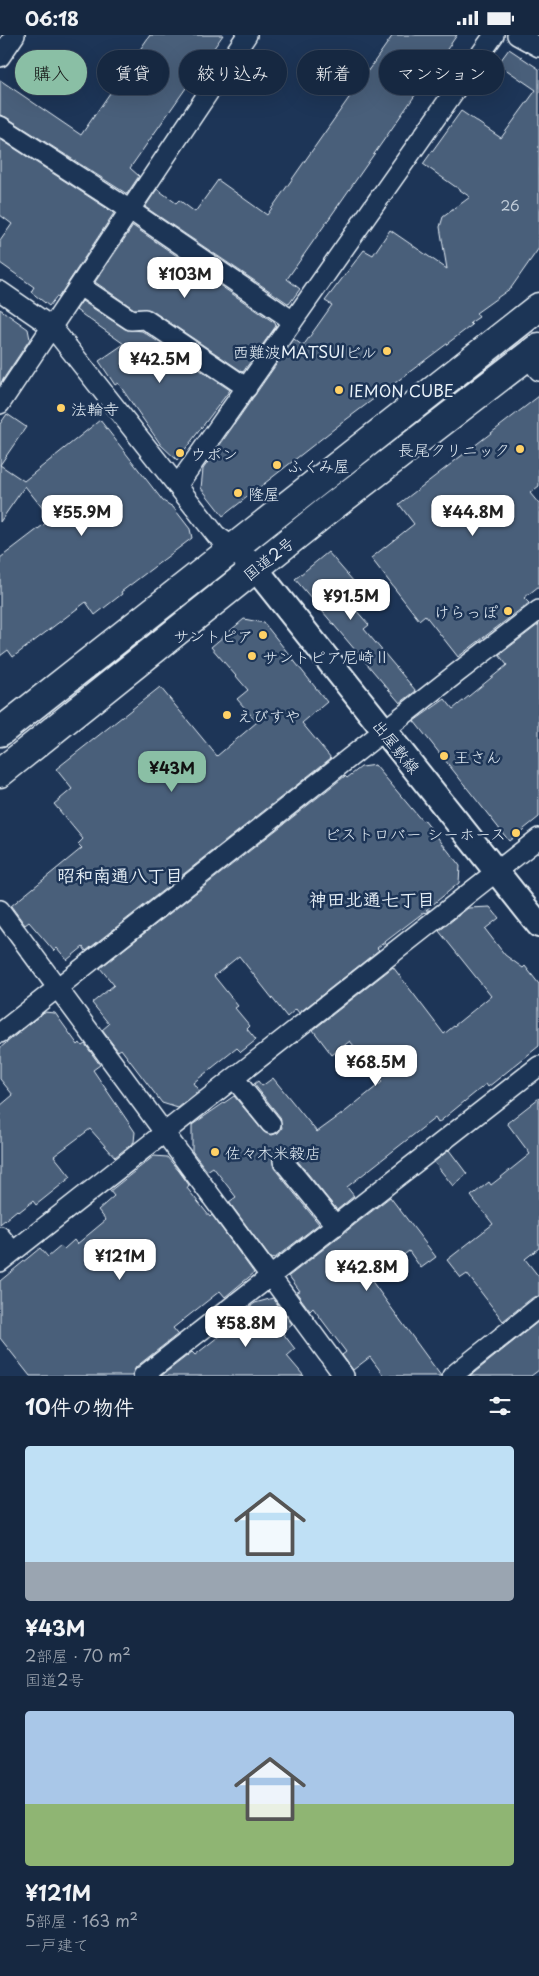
<!DOCTYPE html>
<html lang="ja">
<meta charset="utf-8">
<style>
:root{--surface:#162841;--page:#1f3048;--text:#f1f3f6;--muted:#9ea6b1;--line:#35445a;--accent:#8abfa5}
body{margin:0;font-family:"Playpen Sans","Klee One",sans-serif;background:var(--page);color:var(--text);height:100vh;display:flex;flex-direction:column;font-size:19px;white-space:nowrap}
*{box-sizing:border-box;margin:0}
p{font-size:16px;color:var(--muted)}
.icon{flex:none;width:28px;height:28px;fill:none;stroke:currentColor;stroke-width:2;stroke-linecap:round;stroke-linejoin:round}
.map{position:relative;height:1341px;overflow:hidden}
.drawer{display:flex;flex-direction:column;background:var(--surface);flex:1}
.drawer>*{flex:none}
.banner{position:absolute;left:15px;top:15px;width:510px;height:45px;display:flex;gap:10px}
.price{position:absolute;translate:-50% -42px;padding:0 11px;border-radius:10px;background:#fff;color:#222;font-size:16px;line-height:32px;filter:drop-shadow(0 1px 2px #0008)}
.price::after{content:'';position:absolute;left:50%;top:30px;width:15px;height:11px;margin-left:-8px;background:inherit;clip-path:polygon(0 0,100% 0,50% 100%)}
.price.active{background:var(--accent);color:#111}
ul{padding:0;list-style:none}
li{display:grid;align-content:center;gap:10px;height:265px;padding:0 25px}
li span{display:grid;place-items:center;height:155px;border-radius:5px;color:#555}
li>.icon{margin-inline-start:auto}
span .icon{width:90px;height:90px;fill:#fffc;stroke-width:1}
li b{font-size:21px}
h2{display:flex;justify-content:space-between;align-items:center;height:60px;padding:0 25px;font-size:21px}
.tag{padding:0 18px;border-radius:22px;background:var(--surface);box-shadow:0 5px 20px #0002,0 0 0 1px var(--line);font-size:18px;line-height:45px}
.tag.active{background:var(--accent);color:#111}
.status{display:flex;justify-content:space-between;align-items:center;height:35px;padding:0 25px;background:var(--surface);direction:ltr}
.status svg{height:14px;fill:currentColor}
.map>svg:first-child{display:block}
</style>
<div class="status"><b>06:18</b><svg viewBox="0 0 49 12"><path d="M0 12V9h3v3zM5 12V6h3v6zM10 12V3h3v9zM15 12V0h3v12zM26 1h20v11H26zM47 4h2v5h-2z"/></svg></div>
<div class="map">
<svg width="539" height="1341" viewBox="0 0 539 1341">
<rect width="100%" height="100%" fill="#1d3557"/>
<filter id="ink" filterUnits="userSpaceOnUse"><feTurbulence type="fractalNoise" baseFrequency=".02" numOctaves="2"/><feDisplacementMap in="SourceGraphic" scale="10" xChannelSelector="R" yChannelSelector="G"/><feConvolveMatrix kernelMatrix="1 2 1 2 8 2 1 2 1" color-interpolation-filters="sRGB"/></filter>
<g filter="url(#ink)">
<path fill="#495e7a" stroke="#e8f1f8" d="M 150,0 L 223,0 L 130,133 L 139,141 L 127,159 L 6,82 L 0,80 L 0,45 L 81,100 Z
M 393,0 L 457,0 L 287,244 L 300,254 L 289,269 L 145,172 L 157,154 L 176,168 L 179,165 L 195,177 L 218,145 L 267,180 Z
M 509,14 L 539,34 L 539,213 L 511,253 L 476,278 L 479,282 L 470,288 L 472,290 L 339,390 L 223,481 L 201,453 L 203,434 L 294,304 L 303,311 L 332,270 L 325,266 L 364,215 L 373,220 L 390,195 L 447,234 L 440,192 L 443,182 L 470,162 L 423,129 L 461,76 L 501,103 L 536,55 L 498,29 Z
M 0,104 L 114,178 L 58,263 L 56,262 L 49,271 L 31,257 L 34,252 L 0,228 L 0,206 L 12,189 L 0,180 Z
M 133,191 L 275,288 L 276,291 L 243,337 L 151,275 L 134,274 L 95,247 Z
M 82,266 L 125,294 L 142,296 L 230,355 L 177,425 L 161,410 L 118,348 L 115,350 L 99,326 L 124,309 L 76,275 Z
M 0,274 L 28,294 L 30,304 L 0,349 Z
M 539,361 L 539,451 L 530,458 L 539,469 L 539,551 L 524,563 L 529,568 L 458,622 L 425,580 L 419,585 L 371,523 L 414,489 L 399,469 Z
M 7,379 L 26,392 L 0,430 L 0,389 Z
M 100,385 L 163,466 L 173,472 L 190,494 L 192,503 L 121,557 L 122,559 L 95,580 L 86,567 L 13,622 L 8,615 L 0,621 L 0,523 L 51,484 L 25,451 L 0,487 L 0,430 L 24,446 Z
M 328,517 L 354,547 L 341,558 L 369,590 L 364,594 L 416,656 L 400,668 L 295,544 Z
M 244,584 L 264,588 L 327,667 L 302,688 L 331,723 L 86,916 L 83,912 L 67,925 L 57,913 L 54,916 L 29,887 L 25,890 L 11,871 L 82,813 L 78,809 L 83,804 L 54,769 L 72,754 L 56,734 L 160,652 L 217,721 L 257,687 L 237,664 L 248,655 L 211,612 Z
M 539,589 L 539,782 L 509,806 L 414,686 L 445,664 L 453,674 L 507,630 L 499,620 Z
M 375,730 L 422,786 L 424,785 L 460,831 L 459,848 L 426,875 L 430,875 L 425,878 L 424,877 L 377,913 L 379,915 L 299,978 L 296,974 L 287,982 L 239,921 L 214,941 L 238,971 L 235,973 L 250,991 L 247,994 L 256,1005 L 241,1017 L 237,1013 L 193,1048 L 199,1056 L 178,1073 L 162,1068 L 121,1014 L 118,1016 L 102,995 L 109,989 L 92,968 L 114,950 L 100,933 L 345,741 L 347,743 L 361,732 Z
M 490,872 L 499,883 L 485,894 L 505,920 L 523,933 L 525,931 L 539,949 L 539,1011 L 488,1052 L 486,1049 L 438,1088 L 435,1083 L 347,1152 L 354,1161 L 337,1175 L 292,1119 L 287,1115 L 276,1117 L 272,1122 L 274,1133 L 319,1189 L 275,1223 L 271,1224 L 229,1167 L 236,1162 L 213,1132 L 207,1136 L 192,1116 L 192,1090 L 234,1061 L 263,1096 L 272,1100 L 278,1098 L 282,1093 L 280,1082 L 254,1049 L 258,1046 L 262,1051 L 273,1043 L 317,1097 L 346,1076 L 382,1047 L 350,1006 L 332,1020 L 313,995 L 393,932 L 444,999 L 491,961 L 439,896 L 468,873 Z
M 44,977 L 55,978 L 78,1010 L 80,1008 L 82,1011 L 85,1009 L 100,1030 L 93,1035 L 135,1097 L 134,1107 L 115,1122 L 90,1094 L 54,1121 L 71,1142 L 36,1170 L 33,1166 L 19,1177 L 17,1175 L 0,1189 L 0,1071 L 13,1060 L 0,1044 L 0,1013 Z
M 539,1063 L 539,1213 L 525,1224 L 539,1242 L 539,1261 L 532,1263 L 503,1286 L 467,1239 L 461,1243 L 447,1225 L 493,1189 L 471,1161 L 489,1147 L 491,1150 L 500,1143 L 530,1119 L 507,1088 Z
M 449,1115 L 467,1139 L 453,1151 L 434,1127 Z
M 154,1121 L 167,1122 L 179,1136 L 189,1150 L 187,1153 L 210,1182 L 212,1180 L 254,1238 L 225,1262 L 220,1256 L 173,1293 L 178,1299 L 136,1332 L 132,1341 L 30,1341 L 0,1303 L 0,1246 L 40,1213 L 48,1222 L 61,1211 L 64,1214 L 74,1205 L 77,1209 L 106,1185 L 98,1175 L 114,1161 L 110,1156 Z
M 390,1162 L 436,1222 L 421,1233 L 409,1216 L 371,1245 L 441,1341 L 384,1341 L 370,1322 L 353,1335 L 342,1320 L 346,1317 L 313,1273 L 310,1276 L 296,1257 L 300,1256 L 289,1241 Z
M 273,1263 L 292,1289 L 282,1297 L 295,1314 L 287,1321 L 304,1341 L 161,1341 L 192,1317 L 195,1320 L 242,1283 L 239,1280 L 255,1268 Z
M 539,1286 L 539,1335 L 531,1341 L 470,1341 Z"/>
<g fill="none" stroke-linecap="round" stroke-linejoin="round">
<defs>
<path id="minor" d="M 517,0 L 539,12
M 0,22 L 15,0
M 0,91 L 130,175 L 293,286
M 80,251 L 131,285 L 145,284 L 247,353
M 0,256 L 52,292 L 216,500 L 234,513
M 527,321 L 539,336
M 0,369 L 247,0
M 177,451 L 494,0
M 0,875 L 344,1341
M 0,998 L 457,638 L 539,575
M 234,1043 L 271,1089
M 283,1126 L 336,1191
M 0,1201 L 13,1217
M 0,1227 L 539,803
M 143,1341 L 539,1031
M 452,1341 L 539,1272"/>
<path id="tertiary" d="M 234,513 L 255,533 L 539,890"/>
<path id="trunk" d="M 0,697 L 539,272
M 0,738 L 328,475 L 539,312"/>
</defs>
<use href="#minor" stroke="#e8f1f8" stroke-width="22"/>
<use href="#tertiary" stroke="#e8f1f8" stroke-width="28"/>
<use href="#trunk" stroke="#e8f1f8" stroke-width="31"/>
<use href="#minor" stroke="#1d3557" stroke-width="19"/>
<use href="#tertiary" stroke="#1d3557" stroke-width="24"/>
<use href="#trunk" stroke="#1d3557" stroke-width="28"/>
</g>
</g>
<g fill="#ffd166" stroke="#1d3557" stroke-width="2">
<circle cx="387" cy="316" r="5"/>
<circle cx="339" cy="355" r="5"/>
<circle cx="61" cy="373" r="5"/>
<circle cx="520" cy="414" r="5"/>
<circle cx="180" cy="418" r="5"/>
<circle cx="277" cy="430" r="5"/>
<circle cx="238" cy="458" r="5"/>
<circle cx="508" cy="576" r="5"/>
<circle cx="263" cy="600" r="5"/>
<circle cx="252" cy="621" r="5"/>
<circle cx="227" cy="680" r="5"/>
<circle cx="444" cy="721" r="5"/>
<circle cx="516" cy="798" r="5"/>
<circle cx="215" cy="1117" r="5"/>
</g>
<g text-anchor="middle" dominant-baseline="central" stroke-width="5" stroke-linejoin="round" paint-order="stroke">
<g font-size="14" fill="#c0ccd8">
<text x="510" y="170">26</text>
</g>
<g font-size="16" fill="#e8f1f8" stroke="#1d3557" text-anchor="start">
<text x="377" y="316" text-anchor="end">西難波MATSUIビル</text>
<text x="349" y="355">IEMON CUBE</text>
<text x="71" y="373">法輪寺</text>
<text x="510" y="414" text-anchor="end">長尾クリニック</text>
<text x="190" y="418">ウポン</text>
<text x="287" y="430">ふくみ屋</text>
<text x="248" y="458">隆屋</text>
<text x="498" y="576" text-anchor="end">けらっぽ</text>
<text x="253" y="600" text-anchor="end">サントピア</text>
<text x="262" y="621">サントピア尼崎Ⅱ</text>
<text x="237" y="680">えびすや</text>
<text x="454" y="721">王さん</text>
<text x="506" y="798" text-anchor="end">ビストロバー シーホース</text>
<text x="225" y="1117">佐々木米穀店</text>
</g>
<g font-size="16" fill="#e8f1f8" stroke="#1d3557">
<text transform="translate(268 523) rotate(-38)">国道2号</text>
<text transform="translate(397 711) rotate(51)">出屋敷線</text>
</g>
<g font-size="18" font-weight="bold" fill="#e8f1f8" stroke="#1d3557">
<text x="120" y="839">昭和南通八丁目</text>
<text x="372" y="863">神田北通七丁目</text>
</g>
</g>
</svg>
<b class="price" style="left:185px;top:264px">¥103M</b>
<b class="price" style="left:160px;top:349px">¥42.5M</b>
<b class="price" style="left:82px;top:502px">¥55.9M</b>
<b class="price" style="left:473px;top:502px">¥44.8M</b>
<b class="price" style="left:351px;top:586px">¥91.5M</b>
<b class="price active" style="left:172px;top:758px">¥43M</b>
<b class="price" style="left:376px;top:1052px">¥68.5M</b>
<b class="price" style="left:120px;top:1246px">¥121M</b>
<b class="price" style="left:367px;top:1257px">¥42.8M</b>
<b class="price" style="left:246px;top:1313px">¥58.8M</b>
<div class="banner">
<a class="tag active">購入</a>
<a class="tag">賃貸</a>
<a class="tag">絞り込み</a>
<a class="tag">新着</a>
<a class="tag">マンション</a>
</div>
</div>
<section class="drawer">
<h2>10件の物件<svg class="icon" aria-label="filters" viewBox="0 0 24 24"><path d="M4 7h16M4 17h16"/><circle cx="9" cy="7" r="2"/><circle cx="15" cy="17" r="2"/></svg></h2>
<ul>
<li><span style="background:linear-gradient(#bfe0f5 75%,#9aa5b1 0)"><svg class="icon" aria-label="home" viewBox="0 0 24 24"><path d="M3 11l9-7 9 7M6 9v11h12V9"/></svg></span><div><b>¥43M</b><p>2部屋 · 70 m²</p><p>国道2号</p></div></li>
<li><span style="background:linear-gradient(#a9c7e8 60%,#8fb573 0)"><svg class="icon" aria-label="home" viewBox="0 0 24 24"><path d="M3 11l9-7 9 7M6 9v11h12V9"/></svg></span><div><b>¥121M</b><p>5部屋 · 163 m²</p><p>一戸建て</p></div></li>
</ul>
</section>
